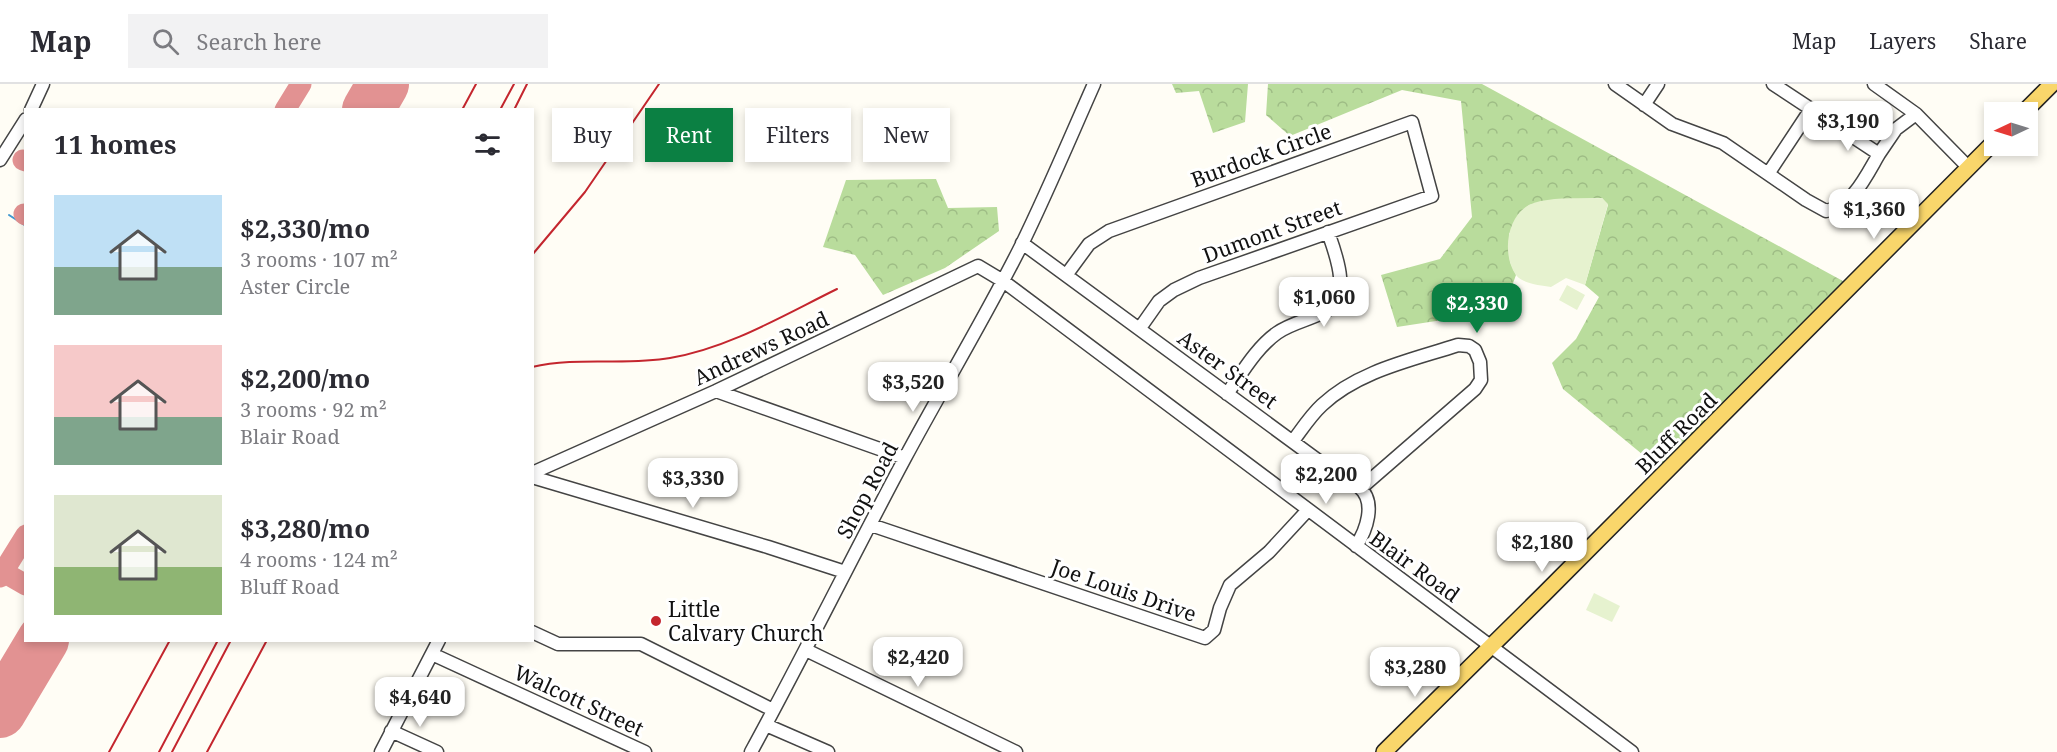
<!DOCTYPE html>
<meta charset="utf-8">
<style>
:root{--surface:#fff;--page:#f2f2f3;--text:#2b2b33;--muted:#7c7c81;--line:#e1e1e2;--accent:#0b8043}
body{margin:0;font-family:"Noto Serif",serif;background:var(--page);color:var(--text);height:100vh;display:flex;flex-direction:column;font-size:22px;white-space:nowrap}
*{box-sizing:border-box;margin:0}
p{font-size:20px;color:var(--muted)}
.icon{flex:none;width:33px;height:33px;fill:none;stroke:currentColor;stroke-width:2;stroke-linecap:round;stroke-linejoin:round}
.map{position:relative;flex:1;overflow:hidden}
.drawer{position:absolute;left:24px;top:24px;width:510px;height:534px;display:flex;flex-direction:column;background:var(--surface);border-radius:0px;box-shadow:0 3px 9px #0003}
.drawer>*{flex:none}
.guide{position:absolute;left:552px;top:24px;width:570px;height:54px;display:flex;gap:12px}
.needle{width:39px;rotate:266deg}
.fabs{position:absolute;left:1984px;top:18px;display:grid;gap:12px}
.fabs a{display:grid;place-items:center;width:54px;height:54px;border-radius:0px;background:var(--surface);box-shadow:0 3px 9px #0003;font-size:30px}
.price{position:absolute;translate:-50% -51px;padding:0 14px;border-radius:12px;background:#fff;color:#222;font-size:20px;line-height:39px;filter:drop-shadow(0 2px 3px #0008)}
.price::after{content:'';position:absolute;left:50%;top:36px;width:18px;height:14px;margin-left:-9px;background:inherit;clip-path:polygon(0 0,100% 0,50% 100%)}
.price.selected{background:var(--accent);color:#fff}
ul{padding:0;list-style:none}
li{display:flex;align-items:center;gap:18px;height:150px;padding:0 30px}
li span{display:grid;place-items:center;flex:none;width:168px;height:120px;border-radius:0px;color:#555}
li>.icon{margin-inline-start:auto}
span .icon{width:72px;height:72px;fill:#fffc;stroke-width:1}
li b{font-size:26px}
h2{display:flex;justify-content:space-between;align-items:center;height:72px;padding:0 30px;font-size:26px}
.pill{padding:0 21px;border-radius:0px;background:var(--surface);box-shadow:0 3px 9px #0003;font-size:21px;line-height:54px}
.pill.selected{background:var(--accent);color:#fff}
header{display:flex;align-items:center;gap:36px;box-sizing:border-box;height:84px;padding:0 30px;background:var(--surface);border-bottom:2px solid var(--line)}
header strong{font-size:28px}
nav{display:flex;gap:33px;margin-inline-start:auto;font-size:21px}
.search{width:420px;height:54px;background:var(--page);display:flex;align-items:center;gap:15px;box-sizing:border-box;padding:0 21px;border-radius:0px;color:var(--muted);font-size:22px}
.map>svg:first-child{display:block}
</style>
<header>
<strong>Map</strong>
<div class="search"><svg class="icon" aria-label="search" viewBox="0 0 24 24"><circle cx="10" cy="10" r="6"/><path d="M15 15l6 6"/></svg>Search here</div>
<nav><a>Map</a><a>Layers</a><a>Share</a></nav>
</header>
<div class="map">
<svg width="2057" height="668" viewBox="0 0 2057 668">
<defs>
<pattern id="forest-crowns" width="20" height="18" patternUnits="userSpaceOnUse" patternTransform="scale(1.5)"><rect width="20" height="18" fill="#b9dc9c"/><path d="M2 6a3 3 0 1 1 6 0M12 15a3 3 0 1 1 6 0" fill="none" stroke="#9ebc85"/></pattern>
</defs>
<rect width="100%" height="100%" fill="#fffdf5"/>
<path fill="url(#forest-crowns)" d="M 1172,0 L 1248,0 L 1245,38 L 1213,49 L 1199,7 L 1176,9 Z
M 1268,0 L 1482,0 L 1852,202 L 1665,389 L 1563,305 L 1552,279 L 1576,255 L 1599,213 L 1585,201 L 1608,121 L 1602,114 L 1551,116 L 1529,121 L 1509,150 L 1510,178 L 1516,191 L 1508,213 L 1475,231 L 1397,243 L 1381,191 L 1440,175 L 1472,133 L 1461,17 L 1402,6 L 1290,52 L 1266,31 Z
M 936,95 L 948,124 L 997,123 L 999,147 L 945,184 L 883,211 L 855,171 L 823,163 L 846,96 Z"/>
<path fill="#e6f2cf" d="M 1602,114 L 1608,120 L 1585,201 L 1566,194 L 1551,203 C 1540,201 1523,200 1516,191 C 1502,172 1506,133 1529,121 C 1547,112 1582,115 1602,114 Z
M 1567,201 L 1585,211 L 1577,226 L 1559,216 Z
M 1594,509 L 1620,522 L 1612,538 L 1586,526 Z"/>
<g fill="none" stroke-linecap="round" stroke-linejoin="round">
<path stroke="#3f96cf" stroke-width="2" d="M 9,131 L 26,142"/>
<path stroke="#e29292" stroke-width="21" d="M 285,26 L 301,0
M 23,76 L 26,77
M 24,130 L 26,131
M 3,488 L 26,501
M 0,493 L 26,451"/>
<path stroke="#e29292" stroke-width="52" d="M 368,26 L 383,0
M 0,628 L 43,556"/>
<defs>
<path id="minor" d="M 1615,0 L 1672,40 L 1723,59 L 1806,116 L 1826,127 C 1853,122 1866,92 1879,70
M 1773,0 L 1879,70 L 1896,45 L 1916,30
M 1874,0 L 1916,30 L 1969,84
M 1644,21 L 1658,0
M 31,26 L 43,0
M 0,76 L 26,35
M 1768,90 L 1811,25
M 1022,159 L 1338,391 C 1345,395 1353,398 1359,403 C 1377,418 1366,447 1356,462
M 1067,190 L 1089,160 L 1109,147 L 1412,38 L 1432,112 L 1199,194 L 1174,206 L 1159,217 L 1140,244
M 716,307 L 905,374
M 1227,310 C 1242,289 1256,264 1277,249 C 1291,239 1309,236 1324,228 C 1353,213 1336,171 1328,148
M 1293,357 C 1302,345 1311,331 1322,321 C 1358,287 1412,276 1458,261 L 1469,262 L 1475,266 L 1480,278 L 1481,296 L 1475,305 L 1361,404
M 532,389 L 716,307 L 978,182 L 1003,197 L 1632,668
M 532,393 L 768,463 L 845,488
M 871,441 L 1205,554 L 1214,546 L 1220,524 L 1230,501 L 1269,468 L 1307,427
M 532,548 L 558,560 L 641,560 L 773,626
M 806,566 L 1016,668
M 432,570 L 645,668
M 766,641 L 828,668
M 391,647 L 437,668
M 381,668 L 439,556
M 751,668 C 804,571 853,471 905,374 C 943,303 985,234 1021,162 C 1047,109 1070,54 1094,0"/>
<path id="major" d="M 2024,28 L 2052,0
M 1384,668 L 1544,510 L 1995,57"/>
</defs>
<use href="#minor" stroke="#444" stroke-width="15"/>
<use href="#major" stroke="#222" stroke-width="18"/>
<use href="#minor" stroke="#fff" stroke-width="12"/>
<use href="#major" stroke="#f9d66b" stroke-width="15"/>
<path stroke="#c4262e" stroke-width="2" d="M 462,26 L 476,0
M 500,26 L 514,0
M 514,26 L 527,0
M 532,171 L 585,108 L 659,0
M 532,283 C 578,272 625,282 670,274 C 729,264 784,231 837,205
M 109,668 L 170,556
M 159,668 L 218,556
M 172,668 L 231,556
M 207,668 L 267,556"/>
</g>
<circle fill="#c4262e" stroke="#fff" stroke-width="2" cx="656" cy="537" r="6"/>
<g text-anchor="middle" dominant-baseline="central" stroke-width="6" stroke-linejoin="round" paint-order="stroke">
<g font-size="21" fill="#111" stroke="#fff">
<text transform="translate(1261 71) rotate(-20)">Burdock Circle</text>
<text transform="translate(1272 147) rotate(-20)">Dumont Street</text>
<text transform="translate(761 264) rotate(-25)">Andrews Road</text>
<text transform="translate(1228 285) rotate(36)">Aster Street</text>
<text transform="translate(1676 349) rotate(-45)">Bluff Road</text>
<text transform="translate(867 406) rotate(-62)">Shop Road</text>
<text transform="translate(1415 482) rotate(36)">Blair Road</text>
<text transform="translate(1124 506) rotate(19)">Joe Louis Drive</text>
<text transform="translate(579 616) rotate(25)">Walcott Street</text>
</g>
<g font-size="21" fill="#111" stroke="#fff" text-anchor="start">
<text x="668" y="525">Little<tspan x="668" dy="24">Calvary Church</tspan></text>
</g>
</g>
</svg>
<div class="fabs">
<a><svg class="needle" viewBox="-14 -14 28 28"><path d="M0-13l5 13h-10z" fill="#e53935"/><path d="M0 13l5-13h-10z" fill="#7c7c81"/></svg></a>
</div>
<b class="price" style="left:1848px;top:68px">$3,190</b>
<b class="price" style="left:1874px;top:156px">$1,360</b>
<b class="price" style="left:1324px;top:244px">$1,060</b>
<b class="price selected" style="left:1477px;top:250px">$2,330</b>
<b class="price" style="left:913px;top:329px">$3,520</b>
<b class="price" style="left:1326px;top:421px">$2,200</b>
<b class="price" style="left:693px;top:425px">$3,330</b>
<b class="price" style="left:1542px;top:489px">$2,180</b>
<b class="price" style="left:918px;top:604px">$2,420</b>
<b class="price" style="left:1415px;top:614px">$3,280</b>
<b class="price" style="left:420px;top:644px">$4,640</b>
<div class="guide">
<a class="pill">Buy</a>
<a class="pill selected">Rent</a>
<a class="pill">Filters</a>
<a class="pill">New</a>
</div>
<section class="drawer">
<h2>11 homes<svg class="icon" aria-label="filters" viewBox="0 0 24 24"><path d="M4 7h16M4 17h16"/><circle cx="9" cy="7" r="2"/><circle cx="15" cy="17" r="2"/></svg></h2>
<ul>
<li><span style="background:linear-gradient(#bfe0f5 60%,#7fa58c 0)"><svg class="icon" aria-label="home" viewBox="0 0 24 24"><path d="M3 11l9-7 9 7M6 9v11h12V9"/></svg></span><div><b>$2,330/mo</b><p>3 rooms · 107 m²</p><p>Aster Circle</p></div></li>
<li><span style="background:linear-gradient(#f6c9c9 60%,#7fa58c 0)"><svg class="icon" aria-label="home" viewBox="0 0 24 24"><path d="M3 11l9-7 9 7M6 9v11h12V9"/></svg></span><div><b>$2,200/mo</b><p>3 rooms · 92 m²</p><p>Blair Road</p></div></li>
<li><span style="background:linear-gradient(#dfe7d0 60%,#8fb573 0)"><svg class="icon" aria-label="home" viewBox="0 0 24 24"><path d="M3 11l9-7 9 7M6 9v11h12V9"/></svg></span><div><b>$3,280/mo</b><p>4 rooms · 124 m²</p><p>Bluff Road</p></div></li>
</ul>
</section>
</div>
